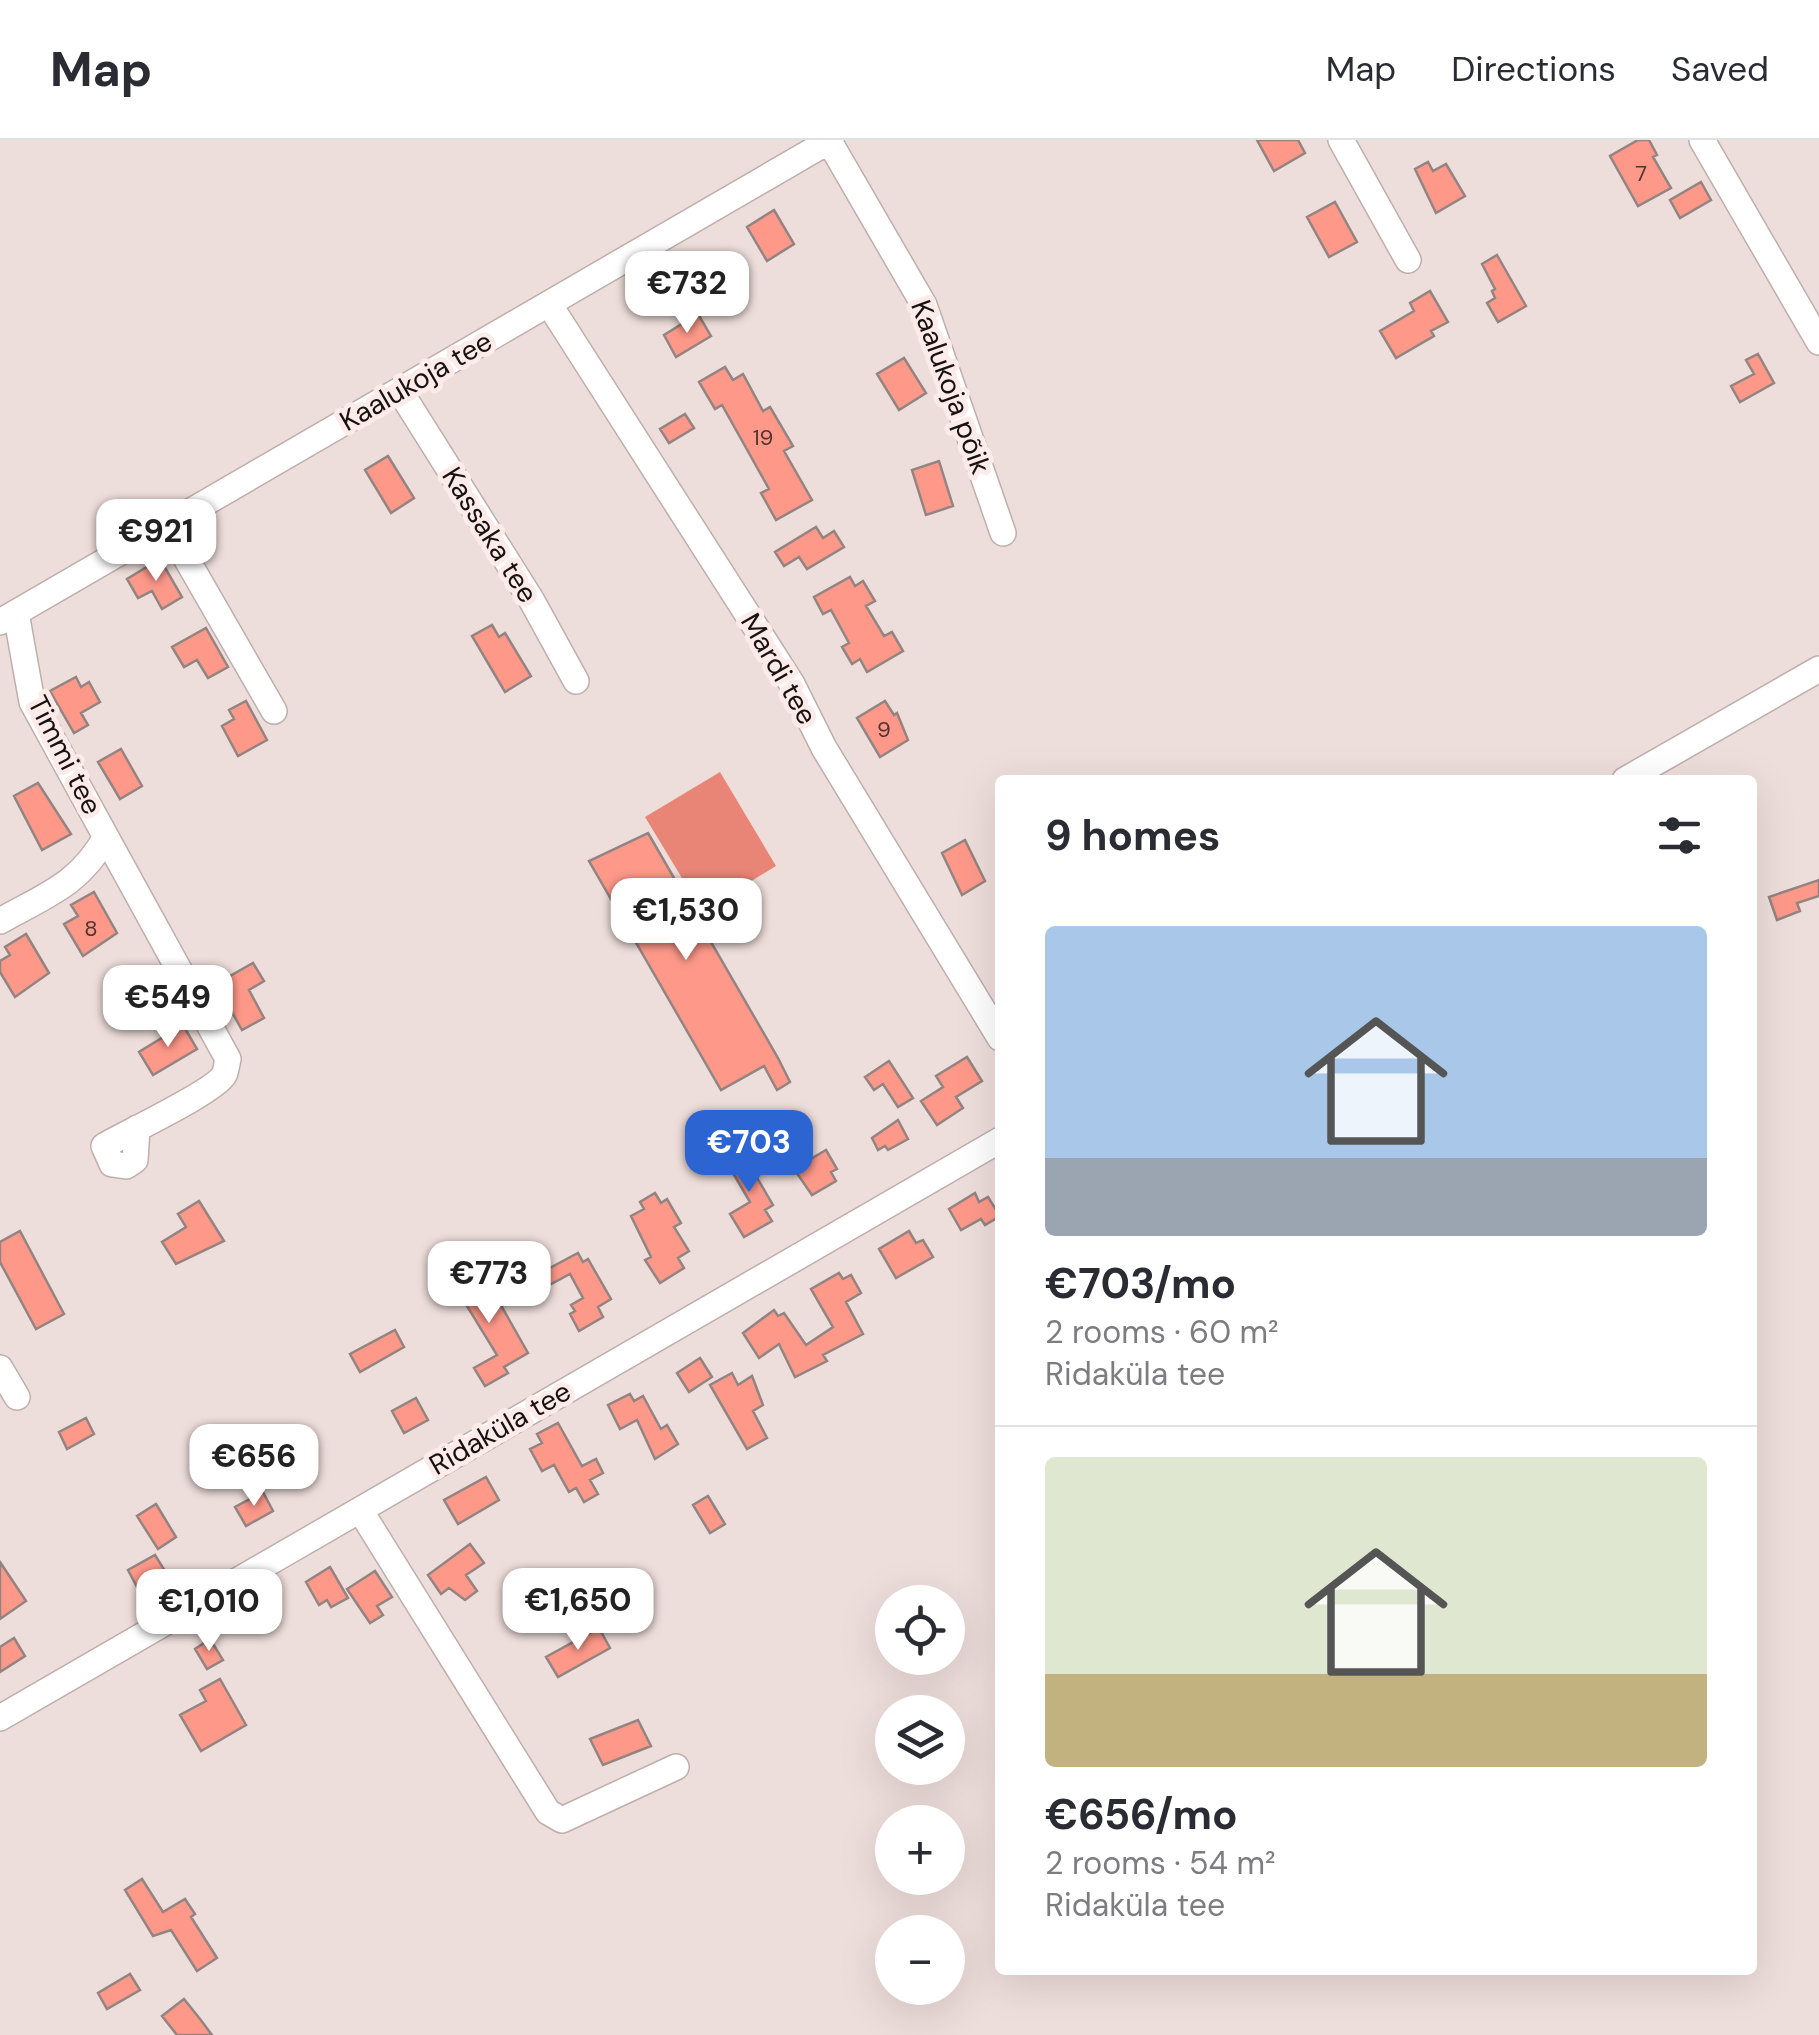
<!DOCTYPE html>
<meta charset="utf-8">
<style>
:root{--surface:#fff;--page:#f7f7f7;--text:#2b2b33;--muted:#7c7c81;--line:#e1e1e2;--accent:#2c64d2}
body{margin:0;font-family:"DM Sans",sans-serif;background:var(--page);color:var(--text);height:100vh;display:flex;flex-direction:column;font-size:38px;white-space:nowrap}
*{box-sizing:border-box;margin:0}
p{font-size:32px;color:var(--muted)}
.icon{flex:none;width:55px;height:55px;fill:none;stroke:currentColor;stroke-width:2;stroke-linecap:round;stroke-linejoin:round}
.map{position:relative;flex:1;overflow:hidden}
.drawer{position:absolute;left:995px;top:635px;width:762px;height:1200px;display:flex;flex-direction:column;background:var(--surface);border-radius:10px;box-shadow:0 10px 40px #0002}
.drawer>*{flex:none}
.controls{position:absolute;left:875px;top:1445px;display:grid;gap:20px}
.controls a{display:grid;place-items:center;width:90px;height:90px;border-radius:50%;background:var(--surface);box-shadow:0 10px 40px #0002;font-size:50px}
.price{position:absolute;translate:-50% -85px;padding:0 22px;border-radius:20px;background:#fff;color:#222;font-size:32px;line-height:65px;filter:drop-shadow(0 2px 5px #0008)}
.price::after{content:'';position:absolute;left:50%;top:60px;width:30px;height:22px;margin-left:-15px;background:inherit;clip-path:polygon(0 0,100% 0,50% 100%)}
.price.active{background:var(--accent);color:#fff}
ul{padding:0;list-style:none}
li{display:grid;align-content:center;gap:20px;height:530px;padding:0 50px}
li+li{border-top:2px solid var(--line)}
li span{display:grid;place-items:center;height:310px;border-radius:10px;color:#555}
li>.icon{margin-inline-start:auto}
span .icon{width:180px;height:180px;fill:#fffc;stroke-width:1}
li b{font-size:42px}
h2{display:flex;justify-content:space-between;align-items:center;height:120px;padding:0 50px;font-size:42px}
header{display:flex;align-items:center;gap:60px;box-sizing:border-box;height:140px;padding:0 50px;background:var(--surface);border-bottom:2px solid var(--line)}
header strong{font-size:48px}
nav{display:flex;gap:55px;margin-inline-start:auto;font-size:35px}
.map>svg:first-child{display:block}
</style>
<header>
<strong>Map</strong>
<nav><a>Map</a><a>Directions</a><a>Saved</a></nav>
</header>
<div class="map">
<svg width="1819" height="1895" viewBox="0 0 1819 1895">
<rect width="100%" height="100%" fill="#eededb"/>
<path fill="#e88577" d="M 720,632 L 776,726 L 702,771 L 645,677 Z"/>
<path fill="#fe998a" stroke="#938482" stroke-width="2.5" d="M 1257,0 L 1298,0 L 1305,13 L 1274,31 Z
M 1638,0 L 1649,0 L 1657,15 L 1653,17 L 1671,48 L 1638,66 L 1610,16 Z
M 1428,22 L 1433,31 L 1446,24 L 1465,56 L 1436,73 L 1415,29 Z
M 1701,42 L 1711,60 L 1680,78 L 1670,60 Z
M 1335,62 L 1357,102 L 1329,117 L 1307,77 Z
M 774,70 L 794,104 L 767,121 L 747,87 Z
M 1497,115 L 1526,166 L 1498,182 L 1487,163 L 1495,158 L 1492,151 L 1495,149 L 1482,124 Z
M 1430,151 L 1448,182 L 1431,191 L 1434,196 L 1396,218 L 1380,191 L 1414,171 L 1410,163 Z
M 698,174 L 711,196 L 676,217 L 664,195 Z
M 1758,214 L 1774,243 L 1740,262 L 1731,246 L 1754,234 L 1746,220 Z
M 904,218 L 926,253 L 899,270 L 877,234 Z
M 725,227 L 733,240 L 743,234 L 763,271 L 770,267 L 793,306 L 784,311 L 812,360 L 776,380 L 761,353 L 769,349 L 722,265 L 715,269 L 699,242 Z
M 685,274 L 694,288 L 669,303 L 660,289 Z
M 388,316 L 414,358 L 391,373 L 365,330 Z
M 939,321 L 953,366 L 926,375 L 912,330 Z
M 816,387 L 823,398 L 834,391 L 844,407 L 807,429 L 799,417 L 784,426 L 775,412 Z
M 160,419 L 182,457 L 162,469 L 152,451 L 138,458 L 127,439 Z
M 850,437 L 855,446 L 863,441 L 875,461 L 866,466 L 884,496 L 892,492 L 903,511 L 867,532 L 860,519 L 852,524 L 842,507 L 849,503 L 831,470 L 823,474 L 814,457 Z
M 492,485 L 499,497 L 505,493 L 531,536 L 505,552 L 472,496 Z
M 206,488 L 228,527 L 208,538 L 197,520 L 184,527 L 172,507 Z
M 76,537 L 81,547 L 89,542 L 100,562 L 81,573 L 88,585 L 74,593 L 50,551 Z
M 246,561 L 267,600 L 238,616 L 222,586 L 234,579 L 229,570 Z
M 885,561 L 894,575 L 897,573 L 908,600 L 880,617 L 857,578 Z
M 121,609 L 142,646 L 120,659 L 98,622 Z
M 38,643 L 71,694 L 42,710 L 14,656 Z
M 648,693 L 778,918 L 790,942 L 777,950 L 764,926 L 721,950 L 589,721 Z
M 965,700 L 985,741 L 962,755 L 942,713 Z
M 1819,740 L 1819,756 L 1797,763 L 1800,771 L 1777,780 L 1769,757 Z
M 94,752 L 117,793 L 83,816 L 64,784 L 78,776 L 71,765 Z
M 26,794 L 49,833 L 15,857 L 0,832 L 0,821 L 10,815 L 5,807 Z
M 253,823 L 264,841 L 249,850 L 264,878 L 242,890 L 216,844 Z
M 183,885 L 197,909 L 153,935 L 139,912 Z
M 967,917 L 982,941 L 956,957 L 963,968 L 937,985 L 921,961 L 943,947 L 936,936 Z
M 889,921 L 913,958 L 898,967 L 883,944 L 874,950 L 865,937 Z
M 898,980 L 908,999 L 888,1010 L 885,1006 L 878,1010 L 872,998 Z
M 739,1007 L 773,1065 L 765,1070 L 772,1081 L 744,1097 L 730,1074 L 750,1062 L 723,1016 Z
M 826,1010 L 837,1029 L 831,1032 L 836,1041 L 812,1055 L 794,1029 Z
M 655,1053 L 661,1063 L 667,1059 L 681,1083 L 674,1087 L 689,1111 L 678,1118 L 684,1128 L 660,1143 L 645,1120 L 651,1117 L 631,1076 L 644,1069 L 640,1062 Z
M 975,1053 L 979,1062 L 988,1057 L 1000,1076 L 985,1085 L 981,1079 L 961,1090 L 949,1069 Z
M 199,1061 L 224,1101 L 176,1124 L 162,1102 L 186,1087 L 178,1074 Z
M 20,1091 L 64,1174 L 36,1189 L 0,1122 L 0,1102 Z
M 909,1091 L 916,1103 L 923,1100 L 933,1117 L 896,1138 L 879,1109 Z
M 578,1113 L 583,1122 L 588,1119 L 611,1159 L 598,1167 L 603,1177 L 579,1191 L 570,1174 L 575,1171 L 571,1165 L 583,1158 L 570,1134 L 538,1151 L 529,1134 L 543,1126 L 546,1130 Z
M 468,1124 L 491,1164 L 498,1160 L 528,1213 L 504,1227 L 508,1233 L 485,1246 L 474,1228 L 497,1215 L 448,1135 Z
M 839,1133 L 843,1139 L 851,1135 L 861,1153 L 846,1162 L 863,1194 L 823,1215 L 827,1221 L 795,1237 L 779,1204 L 759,1218 L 743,1193 L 774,1170 L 778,1176 L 784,1173 L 806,1205 L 833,1187 L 811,1149 Z
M 395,1190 L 404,1207 L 360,1232 L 350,1214 Z
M 700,1218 L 712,1237 L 689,1252 L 677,1233 Z
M 732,1233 L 738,1245 L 752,1236 L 763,1265 L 753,1271 L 767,1298 L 747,1309 L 710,1245 Z
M 630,1254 L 634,1261 L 643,1256 L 661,1289 L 667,1285 L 678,1304 L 655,1319 L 637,1280 L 620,1289 L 608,1265 Z
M 416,1258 L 428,1280 L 404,1293 L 392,1271 Z
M 86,1278 L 94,1294 L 67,1309 L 59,1292 Z
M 558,1283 L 582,1326 L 596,1319 L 603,1333 L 590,1340 L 598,1354 L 584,1362 L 576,1348 L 569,1352 L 554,1325 L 542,1331 L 530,1309 L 542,1303 L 537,1294 Z
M 212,1300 L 220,1314 L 242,1301 L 256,1325 L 223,1345 L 200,1307 Z
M 486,1337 L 499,1360 L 458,1384 L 444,1360 Z
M 263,1352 L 273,1371 L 246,1386 L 235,1367 Z
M 708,1356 L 725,1384 L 710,1393 L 693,1365 Z
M 156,1364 L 176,1397 L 158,1409 L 137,1376 Z
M 470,1404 L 484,1423 L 466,1435 L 477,1451 L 465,1460 L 449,1448 L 441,1454 L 428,1435 Z
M 155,1415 L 165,1431 L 137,1447 L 128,1430 Z
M 0,1422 L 26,1461 L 0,1479 Z
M 330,1427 L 348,1458 L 331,1467 L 327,1460 L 319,1465 L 306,1442 Z
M 375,1431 L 392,1457 L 377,1466 L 383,1475 L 370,1483 L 347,1449 Z
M 574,1445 L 585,1466 L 560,1478 L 550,1457 Z
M 599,1488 L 610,1508 L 558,1537 L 546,1517 Z
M 14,1498 L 25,1516 L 0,1532 L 0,1507 Z
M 210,1499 L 223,1520 L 207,1529 L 195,1509 Z
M 220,1539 L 246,1585 L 201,1611 L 180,1575 L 206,1561 L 200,1550 Z
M 638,1580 L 651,1606 L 603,1625 L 590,1599 Z
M 142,1739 L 163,1772 L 185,1759 L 195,1774 L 191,1777 L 217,1818 L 197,1831 L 171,1790 L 153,1796 L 125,1750 Z
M 130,1834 L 140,1850 L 107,1869 L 98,1853 Z
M 184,1859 L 200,1879 L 212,1895 L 177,1895 L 162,1876 Z"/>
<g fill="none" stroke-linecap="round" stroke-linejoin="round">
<defs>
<path id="minor" d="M 1341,0 L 1408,120
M 1702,0 L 1819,202
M 829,1 L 924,165 L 1003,393
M 549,164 L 792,544 L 824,608 L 1000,898
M 400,251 L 532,461 L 576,541
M 167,385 L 274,571
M 0,482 L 831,0
M 1625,640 L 1819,529
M 106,697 L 228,919 C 227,922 226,932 224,935 C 214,952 126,993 104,1006 L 112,1024 L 126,1026 L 135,1020 L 137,988
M 0,781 C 46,755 79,745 106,697 L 32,562 L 16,473
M 0,1228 L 17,1257
M 360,1370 L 548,1672 L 562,1680 L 676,1627
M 0,1578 L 1000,1000"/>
</defs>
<use href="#minor" stroke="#bfafac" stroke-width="28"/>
<use href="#minor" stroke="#fff" stroke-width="25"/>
</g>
<g text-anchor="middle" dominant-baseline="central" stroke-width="10" stroke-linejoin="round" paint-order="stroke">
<g font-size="22" fill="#51342f">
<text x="1641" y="33">7</text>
<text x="763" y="297">19</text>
<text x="884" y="589">9</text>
<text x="91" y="788">8</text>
</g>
<g font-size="28" fill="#171211" stroke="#fcebe8">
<text transform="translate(416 241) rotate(-30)">Kaalukoja tee</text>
<text transform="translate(951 247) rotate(70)">Kaalukoja põik</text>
<text transform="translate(490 395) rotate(58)">Kassaka tee</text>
<text transform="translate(779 529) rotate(60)">Mardi tee</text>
<text transform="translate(65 615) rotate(63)">Timmi tee</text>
<text transform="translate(500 1288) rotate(-30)">Ridaküla tee</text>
</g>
</g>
</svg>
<div class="controls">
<a><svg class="icon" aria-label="locate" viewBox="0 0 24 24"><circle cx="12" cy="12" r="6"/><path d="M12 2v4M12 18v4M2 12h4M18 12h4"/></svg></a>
<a><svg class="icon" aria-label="layers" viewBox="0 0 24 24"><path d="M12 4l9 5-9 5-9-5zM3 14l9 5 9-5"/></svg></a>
<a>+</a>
<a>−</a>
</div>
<b class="price" style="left:687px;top:196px">€732</b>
<b class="price" style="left:156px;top:444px">€921</b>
<b class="price" style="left:686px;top:823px">€1,530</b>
<b class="price" style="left:168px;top:910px">€549</b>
<b class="price active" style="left:749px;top:1055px">€703</b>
<b class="price" style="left:489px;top:1186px">€773</b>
<b class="price" style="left:254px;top:1369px">€656</b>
<b class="price" style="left:578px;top:1513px">€1,650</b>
<b class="price" style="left:209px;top:1514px">€1,010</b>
<section class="drawer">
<h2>9 homes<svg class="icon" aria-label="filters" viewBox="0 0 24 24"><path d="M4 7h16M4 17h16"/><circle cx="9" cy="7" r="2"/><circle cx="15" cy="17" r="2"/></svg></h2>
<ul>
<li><span style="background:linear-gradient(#a9c7e8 75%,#9aa5b1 0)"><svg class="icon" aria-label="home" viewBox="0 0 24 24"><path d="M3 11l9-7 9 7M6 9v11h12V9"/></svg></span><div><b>€703/mo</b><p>2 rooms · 60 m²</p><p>Ridaküla tee</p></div></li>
<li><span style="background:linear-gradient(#dfe7d0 70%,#c2b280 0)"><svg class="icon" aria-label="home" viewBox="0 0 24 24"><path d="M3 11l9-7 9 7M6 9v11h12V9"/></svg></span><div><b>€656/mo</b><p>2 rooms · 54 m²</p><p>Ridaküla tee</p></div></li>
</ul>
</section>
</div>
